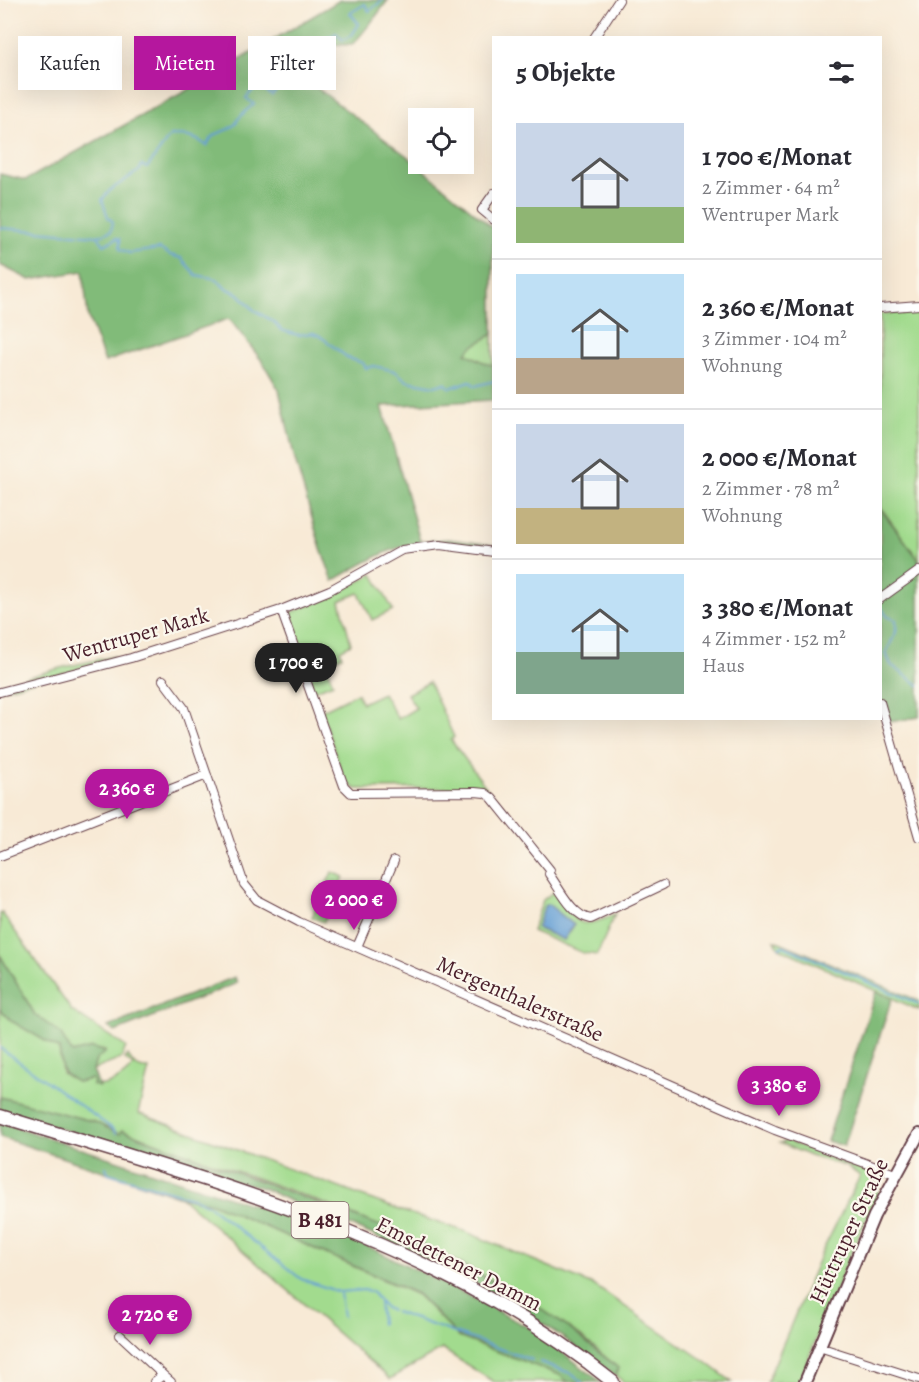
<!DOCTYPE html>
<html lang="de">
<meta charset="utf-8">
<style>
:root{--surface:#fff;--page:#f7f7f7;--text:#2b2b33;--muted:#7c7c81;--line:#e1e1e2;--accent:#b5179e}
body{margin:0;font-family:Alegreya,serif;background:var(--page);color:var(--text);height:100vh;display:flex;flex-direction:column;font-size:22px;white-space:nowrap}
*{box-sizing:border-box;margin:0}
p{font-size:20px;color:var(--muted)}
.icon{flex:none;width:33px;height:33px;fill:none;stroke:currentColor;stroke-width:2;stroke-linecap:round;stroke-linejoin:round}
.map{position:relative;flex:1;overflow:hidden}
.details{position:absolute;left:492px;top:36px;width:390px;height:684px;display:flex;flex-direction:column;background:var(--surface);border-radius:0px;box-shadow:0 6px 24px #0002}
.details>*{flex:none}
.top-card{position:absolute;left:18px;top:36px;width:384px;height:54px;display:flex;gap:12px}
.buttons{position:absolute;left:408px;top:108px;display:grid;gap:12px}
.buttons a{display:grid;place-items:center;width:66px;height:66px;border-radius:0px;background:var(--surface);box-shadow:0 6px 24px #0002;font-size:30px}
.price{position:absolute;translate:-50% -51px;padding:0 14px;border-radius:21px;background:var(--accent);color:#fff;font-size:20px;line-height:39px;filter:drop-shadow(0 2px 3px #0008)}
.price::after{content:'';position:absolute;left:50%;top:36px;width:18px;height:14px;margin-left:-9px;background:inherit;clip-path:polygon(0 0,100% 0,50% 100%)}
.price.active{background:#222;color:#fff}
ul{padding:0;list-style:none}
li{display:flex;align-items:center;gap:18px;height:150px;padding:0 24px}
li+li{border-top:2px solid var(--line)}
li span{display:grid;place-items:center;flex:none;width:168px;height:120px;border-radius:0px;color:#555}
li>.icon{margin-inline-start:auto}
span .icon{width:72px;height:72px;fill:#fffc;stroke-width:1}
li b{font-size:26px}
h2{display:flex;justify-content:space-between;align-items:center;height:72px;padding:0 24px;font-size:26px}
.pill{padding:0 21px;border-radius:0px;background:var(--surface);box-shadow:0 6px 24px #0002;font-size:21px;line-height:54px}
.pill.active{background:var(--accent);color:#fff}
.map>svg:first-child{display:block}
</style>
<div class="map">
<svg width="919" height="1382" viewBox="0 0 919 1382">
<rect width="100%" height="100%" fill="#fbf7ec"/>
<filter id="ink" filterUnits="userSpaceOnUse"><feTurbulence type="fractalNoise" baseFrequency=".0167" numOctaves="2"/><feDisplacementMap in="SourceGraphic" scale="12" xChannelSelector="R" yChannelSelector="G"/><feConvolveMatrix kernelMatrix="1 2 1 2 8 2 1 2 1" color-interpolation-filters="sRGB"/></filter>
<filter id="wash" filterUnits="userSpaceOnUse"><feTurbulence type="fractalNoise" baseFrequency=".008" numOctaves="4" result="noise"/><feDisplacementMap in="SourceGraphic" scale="24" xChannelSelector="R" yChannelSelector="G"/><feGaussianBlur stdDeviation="1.35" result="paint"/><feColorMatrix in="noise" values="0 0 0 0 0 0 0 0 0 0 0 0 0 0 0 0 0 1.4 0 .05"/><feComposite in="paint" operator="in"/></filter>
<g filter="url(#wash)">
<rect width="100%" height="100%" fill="#f8ead6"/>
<path fill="#a2db8e" stroke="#767d5c" stroke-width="1.5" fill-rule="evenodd" d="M 919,311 L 919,560 L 881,508 L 880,314 Z
M 493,334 L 493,365 L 487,364 L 466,353 L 472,346 Z
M 373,574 L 393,610 L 372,620 L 359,593 L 340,601 L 351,644 L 340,650 L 342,656 L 325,663 L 333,683 L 313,691 L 289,621 L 290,613 L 330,597 Z
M 115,656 L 109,661 L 0,690 L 0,685 L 60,668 Z
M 429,682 L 454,737 L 451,740 L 488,790 L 480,788 L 356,789 L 345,782 L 321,711 L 357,693 L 362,703 L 383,693 L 398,719 L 416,708 L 407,694 Z
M 332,872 L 344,877 L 337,892 L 332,891 L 323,912 L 328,914 L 324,922 L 312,917 Z
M 553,892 C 576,921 577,933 615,914 L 597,955 L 583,953 L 532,931 L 543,900 ZM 559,914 L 574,925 L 564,940 L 537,928 Z
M 2,913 L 72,1011 L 126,1047 L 121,1059 L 93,1070 L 96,1060 L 105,1051 L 92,1048 L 72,1053 L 60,1034 L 35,1015 L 0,955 L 0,914 Z
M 775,940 L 919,1001 L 919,1010 L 779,948 Z
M 0,1009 L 13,1022 L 59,1049 L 62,1073 L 77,1082 L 91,1079 L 94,1081 L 93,1085 C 108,1088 124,1077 133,1066 L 125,1059 L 128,1055 C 132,1065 138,1070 149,1069 L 138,1113 L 402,1211 L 464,1231 L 595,1286 L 706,1362 L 732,1382 L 624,1382 L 616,1376 L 618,1368 C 602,1354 586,1339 568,1327 C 436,1235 273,1185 122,1130 L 120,1135 L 95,1122 L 0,1097 Z
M 787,1141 L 868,1172 L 877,1182 L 878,1193 L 875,1201 L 852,1250 L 799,1382 L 767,1382 L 819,1258 L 860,1176 L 846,1166 L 810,1156 L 780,1143 Z
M 181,1197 L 212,1203 L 417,1295 L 459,1337 L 560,1375 L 568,1382 L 494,1382 L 442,1349 L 390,1379 Z"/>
<path fill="#81bb79" stroke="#666d52" stroke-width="1.5" d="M 340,0 L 388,0 C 383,7 357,42 352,44 C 346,46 338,44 332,44 C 315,44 305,58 296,72 L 407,156 L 493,228 L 493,334 L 473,346 L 466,353 L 487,364 L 493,365 L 493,400 L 382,406 L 420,541 L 448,539 L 493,545 L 493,549 C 476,547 459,543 442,542 C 401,539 367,561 333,581 L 321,549 L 295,460 L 279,390 L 262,361 L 231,321 L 228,319 L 105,362 L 88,317 L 83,271 L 30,280 L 0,265 L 0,174 L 26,180 L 216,74 Z
M 880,508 L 919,560 L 919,717 L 890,722 L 885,703 L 880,703 Z
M 0,955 L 35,1015 L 60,1033 L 72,1053 L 92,1048 L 105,1052 L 96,1060 L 93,1070 L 99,1087 L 93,1085 L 94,1081 L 91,1079 L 77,1082 C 56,1070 64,1070 59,1049 L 13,1022 L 0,1009 Z
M 235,977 L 237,983 L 115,1032 L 108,1027 Z
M 876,991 L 892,998 L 844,1146 L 827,1141 Z
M 0,1097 L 95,1122 L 120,1134 L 122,1130 L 394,1231 L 445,1256 L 534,1304 L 570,1329 L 618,1368 L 616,1376 C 578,1348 540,1320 499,1297 C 437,1261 371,1233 304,1207 C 277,1197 263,1183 232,1182 L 0,1110 Z
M 0,1122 L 344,1235 L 458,1290 L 533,1330 L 601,1382 L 568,1382 L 560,1375 L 459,1337 L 417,1294 L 212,1203 L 181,1197 L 0,1137 Z"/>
<path fill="#649ed4" stroke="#575e80" stroke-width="1.5" d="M 548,904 L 574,925 L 564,940 L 537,928 L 544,907 Z"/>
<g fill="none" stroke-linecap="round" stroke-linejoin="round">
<path stroke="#649ed4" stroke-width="2" d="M 0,228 L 98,236 L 104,245 L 117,238 L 120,239 L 120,249 L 129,253 L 160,249 L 170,255 L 181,258 L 196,275 L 217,279 L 224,287 L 239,294 L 254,310 L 274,322 L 281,330 L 298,335 L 313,333 L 320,336 L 348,358 L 363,363 L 366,368 L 374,366 L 395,371 L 407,381 L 435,386 L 445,383 L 450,388 L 470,381 L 475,386 L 494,381
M 98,236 L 111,231 L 113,222 L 108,217 L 102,200 L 109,191 L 140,170 L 141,165 L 147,168 L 170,136 C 185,136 195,136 207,146 C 213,130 221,135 233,126 C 240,120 234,125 239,118 C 243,113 249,108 254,104 L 246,98 L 254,89 L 262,88 L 272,95 L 286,78 L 293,76 L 281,66 L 285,61 L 294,60 L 303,50 L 303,45 L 328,38 L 336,33 L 343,40 L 352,35 L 359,24 L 350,13 L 365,4 L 369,11 L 383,0
M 880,606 L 887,616 L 896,620 L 896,632 L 886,653 L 891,665 L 919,685
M 779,947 L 784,946 L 919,1004
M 0,1048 L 113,1129 L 116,1133
M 106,1167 L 108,1173 L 199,1200 L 209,1206 L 301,1279 L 339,1292 L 364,1290 L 372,1292 L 385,1308 L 391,1310
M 340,1293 L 343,1317
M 379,1301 L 381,1324
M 395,1312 L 532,1360
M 540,1362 L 570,1373 L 582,1382"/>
</g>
</g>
<g filter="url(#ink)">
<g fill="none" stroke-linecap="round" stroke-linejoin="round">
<defs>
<path id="street" d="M 594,38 L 619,0
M 494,193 L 482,210 L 494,220
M 880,308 L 919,305
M 880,599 L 919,571
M 281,610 L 330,590 L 402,550 L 440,545 L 494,552
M 163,680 L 184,708 L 244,884 L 257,900 L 299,922 L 775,1130 L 895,1174
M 0,692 L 131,658 L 281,610 L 344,786 L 351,793 L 475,792 L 485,793 L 492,798 L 550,870
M 880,702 L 919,837
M 0,856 L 207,775
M 549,874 C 560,889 572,916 591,919 L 663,885
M 357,947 L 394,861
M 120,1335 L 163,1375
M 819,1347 L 919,1379
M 154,1382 L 163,1375 L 171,1382"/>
<path id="secondary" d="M 805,1382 L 874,1216 L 919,1134"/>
<path id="primary" d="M 0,1116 C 210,1181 439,1240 613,1382"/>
</defs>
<use href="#street" stroke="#643d45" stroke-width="10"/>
<use href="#secondary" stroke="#643d45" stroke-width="14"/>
<use href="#primary" stroke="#643d45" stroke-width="15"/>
<use href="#street" stroke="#fff" stroke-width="8"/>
<use href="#secondary" stroke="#fff" stroke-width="10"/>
<use href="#primary" stroke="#fff" stroke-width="12"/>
</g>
</g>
<g text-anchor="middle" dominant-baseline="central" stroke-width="4.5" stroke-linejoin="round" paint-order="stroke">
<rect fill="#fbf7ec" stroke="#7f6065" stroke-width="1.5" x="291.5" y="1202" width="57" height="36" rx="4.5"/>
<g font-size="21" font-weight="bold" fill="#4a1f2b">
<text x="320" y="1220">B 481</text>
</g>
<g font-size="22" fill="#4a1f2b" stroke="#fbf7ec">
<text transform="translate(136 635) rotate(-16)">Wentruper Mark</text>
<text transform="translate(520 999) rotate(24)">Mergenthalerstraße</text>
<text transform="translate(849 1231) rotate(-65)">Hüttruper Straße</text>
<text transform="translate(459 1264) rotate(27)">Emsdettener Damm</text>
</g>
</g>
</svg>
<div class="buttons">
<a><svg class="icon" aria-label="locate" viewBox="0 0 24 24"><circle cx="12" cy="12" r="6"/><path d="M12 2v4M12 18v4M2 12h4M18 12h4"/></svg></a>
</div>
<b class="price active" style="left:296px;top:694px">1 700 €</b>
<b class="price" style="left:127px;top:820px">2 360 €</b>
<b class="price" style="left:354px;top:931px">2 000 €</b>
<b class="price" style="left:779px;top:1117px">3 380 €</b>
<b class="price" style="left:150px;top:1346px">2 720 €</b>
<div class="top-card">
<a class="pill">Kaufen</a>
<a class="pill active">Mieten</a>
<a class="pill">Filter</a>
</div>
<section class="details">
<h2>5 Objekte<svg class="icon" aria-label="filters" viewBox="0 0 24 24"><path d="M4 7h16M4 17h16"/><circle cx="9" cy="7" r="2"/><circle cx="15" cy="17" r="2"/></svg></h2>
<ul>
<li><span style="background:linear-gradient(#c9d6e8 70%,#8fb573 0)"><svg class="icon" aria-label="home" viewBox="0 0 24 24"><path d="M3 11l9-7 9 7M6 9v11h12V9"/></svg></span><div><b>1 700 €/Monat</b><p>2 Zimmer · 64 m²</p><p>Wentruper Mark</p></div></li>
<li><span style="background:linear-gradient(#bfe0f5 70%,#b9a48a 0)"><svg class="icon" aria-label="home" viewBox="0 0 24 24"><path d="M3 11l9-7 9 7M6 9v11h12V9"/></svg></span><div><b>2 360 €/Monat</b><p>3 Zimmer · 104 m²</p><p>Wohnung</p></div></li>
<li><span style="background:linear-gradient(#c9d6e8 70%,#c2b280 0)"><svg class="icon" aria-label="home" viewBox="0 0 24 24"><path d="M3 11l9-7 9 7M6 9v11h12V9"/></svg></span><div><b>2 000 €/Monat</b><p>2 Zimmer · 78 m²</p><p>Wohnung</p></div></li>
<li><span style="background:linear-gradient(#bfe0f5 65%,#7fa58c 0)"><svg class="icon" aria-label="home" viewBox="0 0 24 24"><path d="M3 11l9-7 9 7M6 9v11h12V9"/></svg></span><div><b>3 380 €/Monat</b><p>4 Zimmer · 152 m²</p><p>Haus</p></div></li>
</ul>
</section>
</div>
